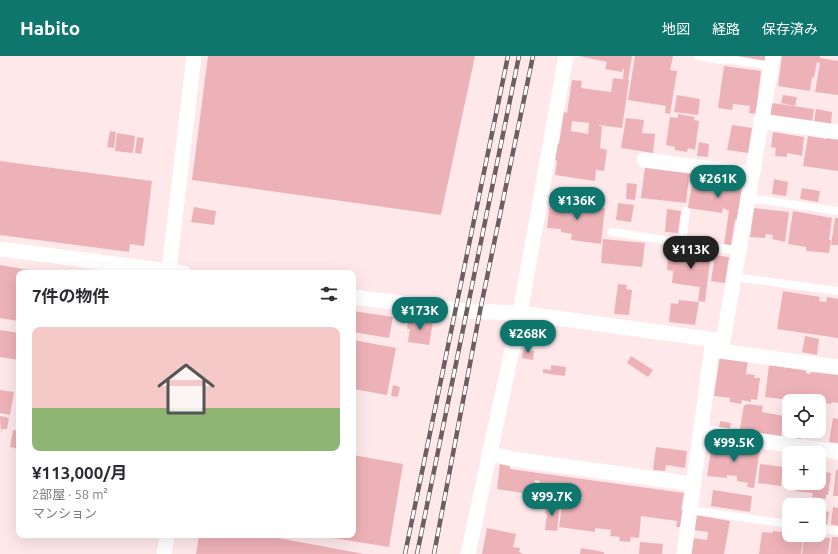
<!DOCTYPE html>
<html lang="ja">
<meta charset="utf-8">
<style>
:root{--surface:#fff;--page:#f7f7f7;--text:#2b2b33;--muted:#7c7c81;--line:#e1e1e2;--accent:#0f766e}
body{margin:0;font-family:Ubuntu,"Noto Sans JP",sans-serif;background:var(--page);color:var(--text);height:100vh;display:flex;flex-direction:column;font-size:15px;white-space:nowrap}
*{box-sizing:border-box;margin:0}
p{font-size:13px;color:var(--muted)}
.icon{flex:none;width:22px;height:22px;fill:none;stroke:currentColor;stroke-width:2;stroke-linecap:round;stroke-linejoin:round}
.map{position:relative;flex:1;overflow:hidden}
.panel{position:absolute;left:16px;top:214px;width:340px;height:268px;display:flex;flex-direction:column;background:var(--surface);border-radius:8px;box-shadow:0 4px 16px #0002}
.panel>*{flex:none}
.fabs{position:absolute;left:782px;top:338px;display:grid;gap:8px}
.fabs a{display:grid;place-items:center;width:44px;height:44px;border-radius:8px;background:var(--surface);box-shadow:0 4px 16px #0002;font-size:20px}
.price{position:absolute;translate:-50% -34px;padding:0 9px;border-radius:14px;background:var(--accent);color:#fff;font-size:13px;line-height:26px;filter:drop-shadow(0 1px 2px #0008)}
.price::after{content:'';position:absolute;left:50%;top:24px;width:12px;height:9px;margin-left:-6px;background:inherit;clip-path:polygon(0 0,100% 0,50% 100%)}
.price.on{background:#222;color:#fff}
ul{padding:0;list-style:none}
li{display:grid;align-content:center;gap:8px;height:212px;padding:0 16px}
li+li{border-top:1px solid var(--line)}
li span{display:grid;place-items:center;height:124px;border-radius:8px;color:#555}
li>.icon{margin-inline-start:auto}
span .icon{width:72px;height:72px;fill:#fffc;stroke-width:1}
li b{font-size:17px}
h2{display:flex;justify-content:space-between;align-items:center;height:48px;padding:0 16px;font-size:17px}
header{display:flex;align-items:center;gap:24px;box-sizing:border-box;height:56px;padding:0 20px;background:var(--accent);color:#fff}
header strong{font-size:19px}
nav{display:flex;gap:22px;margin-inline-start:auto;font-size:14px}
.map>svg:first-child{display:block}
</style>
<header>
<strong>Habito</strong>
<nav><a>地図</a><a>経路</a><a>保存済み</a></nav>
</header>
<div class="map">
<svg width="838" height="498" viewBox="0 0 838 498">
<rect width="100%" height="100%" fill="#fee8ea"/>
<path fill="#edb2b7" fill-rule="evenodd" d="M 208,0 L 475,0 L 441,159 L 192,124 Z
M 579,0 L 632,0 L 628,24 L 623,23 L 624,13 L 623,13 L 622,16 L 605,13 L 607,6 Z
M 635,0 L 673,0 L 670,14 L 677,15 L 670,58 L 665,57 L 666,50 L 628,44 Z
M 738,0 L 766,0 L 765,5 Z
M 782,0 L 820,0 L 820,2 L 838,5 L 838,39 L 815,36 L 820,7 L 817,6 L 814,22 L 812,21 L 810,35 L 778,30 Z
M 724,10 L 761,15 L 756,58 L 749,57 L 750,50 L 733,48 L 732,54 L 718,52 Z
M 613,22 L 629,24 L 622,72 L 599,69 L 599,70 L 602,70 L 600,92 L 607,94 L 604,115 L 596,114 L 595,125 L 555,119 L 557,105 L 555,104 L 557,87 L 559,88 L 564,56 L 567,57 L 572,24 L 582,25 L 581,32 L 611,36 ZM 572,65 L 589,67 L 588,78 L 571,75 Z
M 677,39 L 700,43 L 698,59 L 674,56 Z
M 783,39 L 797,41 L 795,50 L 781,47 Z
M 772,47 L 814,53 L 812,66 L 770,60 Z
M 816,53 L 832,56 L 831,68 L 814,66 Z
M 678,58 L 695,61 L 694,64 L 699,65 L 695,94 L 688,92 L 687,96 L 675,94 L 675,91 L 666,89 L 670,61 L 678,62 Z
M 626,62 L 644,64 L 642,77 L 655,78 L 653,97 L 621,92 Z
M 732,69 L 752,72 L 748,97 L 727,94 Z
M 110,75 L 116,76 L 114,92 L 107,91 Z
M 773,76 L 804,81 L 802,100 L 787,97 L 787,101 L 775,100 L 776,92 L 771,91 Z
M 117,77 L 135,80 L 133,97 L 115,95 Z
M 808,80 L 827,83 L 827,81 L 838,83 L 838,115 L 803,110 Z
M 137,81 L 144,82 L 141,98 L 135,97 Z
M 699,86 L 709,88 L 708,101 L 697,100 Z
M 0,105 L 152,125 L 144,190 L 130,188 L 129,196 L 0,179 Z
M 645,111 L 692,117 L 692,121 L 689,121 L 686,147 L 641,142 Z
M 715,120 L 743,124 L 737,164 L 735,164 L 731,189 L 724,188 L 729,155 L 723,152 L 722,157 L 688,152 L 693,122 L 714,124 Z
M 774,123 L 788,126 L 786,140 L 772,138 Z
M 627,127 L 637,128 L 635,144 L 626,143 Z
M 802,132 L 820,135 L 818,146 L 800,143 Z
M 550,144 L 605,152 L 601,188 L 571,184 L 572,178 L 561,176 L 561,173 L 547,172 Z
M 618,147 L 634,149 L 631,166 L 616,164 Z
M 194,151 L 216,155 L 214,169 L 191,166 Z
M 754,152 L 789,156 L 785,186 L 772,183 L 773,179 L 766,178 L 765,182 L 750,181 Z
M 667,153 L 681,155 L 678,177 L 665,176 Z
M 793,155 L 832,162 L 829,184 L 831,184 L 829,197 L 806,195 L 806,191 L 788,188 Z
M 835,162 L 838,162 L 838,189 L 831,189 Z
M 603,183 L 645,187 L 642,211 L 601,207 Z
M 677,192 L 711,197 L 705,246 L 698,245 L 700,231 L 672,227 L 674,208 L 673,215 L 667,214 L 668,202 L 675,203 Z
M 715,199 L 729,201 L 725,227 L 711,225 Z
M 0,209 L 34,215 L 33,217 L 19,217 L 19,265 L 0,262 Z
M 618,228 L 627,229 L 626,233 L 632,234 L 629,259 L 614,258 Z
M 783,235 L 820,241 L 819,245 L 826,246 L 827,241 L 838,243 L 838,282 L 777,273 Z
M 679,244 L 699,246 L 695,269 L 669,266 L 671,247 L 678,248 Z
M 353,255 L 393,261 L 389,282 L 353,276 Z
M 413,262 L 433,266 L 429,289 L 408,286 L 410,273 L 407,273 L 408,266 L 412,266 Z
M 0,274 L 19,277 L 19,304 L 0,301 Z
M 805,280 L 819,283 L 817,299 L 802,296 Z
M 353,284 L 396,292 L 387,339 L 353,333 Z
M 523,293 L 534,295 L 533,304 L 522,302 Z
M 631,300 L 653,314 L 648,321 L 627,307 Z
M 720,300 L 748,304 L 746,318 L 755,319 L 754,322 L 760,322 L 757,344 L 751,343 L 751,346 L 742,344 L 741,348 L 730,346 L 730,342 L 714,340 Z
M 551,309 L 566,311 L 565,320 L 543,317 L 543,313 L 551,314 Z
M 769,309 L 806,314 L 806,317 L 810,318 L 811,316 L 838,319 L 838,347 L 832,346 L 831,348 L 819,346 L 820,344 L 807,342 L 806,345 L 798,345 L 765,341 Z
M 393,329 L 400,331 L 398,341 L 391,340 Z
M 0,334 L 14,336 L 10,359 L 0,357 Z
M 747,348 L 763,350 L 762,356 L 784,360 L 781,381 L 743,375 L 743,374 L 740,373 L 744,349 L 747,349 Z
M 788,357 L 789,375 L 802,375 L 801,385 L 787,383 L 785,378 Z
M 0,360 L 9,362 L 7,373 L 2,373 L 1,378 Z
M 833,362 L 838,363 L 838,387 L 829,386 Z
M 720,365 L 731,367 L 730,373 L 719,372 Z
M 13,374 L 19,375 L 19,393 L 10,391 Z
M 712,387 L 760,393 L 754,432 L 747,431 L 748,427 L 737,425 L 737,420 L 727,419 L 727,422 L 707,420 Z
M 656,391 L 687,395 L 685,412 L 666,409 L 665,415 L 653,414 Z
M 353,399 L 403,408 L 389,491 L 321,480 L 353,479 Z
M 500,408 L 510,410 L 510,413 L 684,437 L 681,454 L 684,454 L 681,471 L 676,471 L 677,465 L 641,460 L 639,482 L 631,481 L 630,486 L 619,485 L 620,481 L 610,480 L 611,474 L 595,472 L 595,476 L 559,471 L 563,442 L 581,445 L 583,441 L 568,439 L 568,436 L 563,435 L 563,441 L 550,439 L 550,437 L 539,435 L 540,425 L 535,424 L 534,435 L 523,434 L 523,437 L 497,433 Z
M 760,408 L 783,411 L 781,430 L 758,427 Z
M 836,414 L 838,414 L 838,440 L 833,440 Z
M 819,415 L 831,417 L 828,439 L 826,439 L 826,443 L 812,441 L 813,437 L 796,435 L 797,427 L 819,427 Z
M 713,434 L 752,440 L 750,456 L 711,450 Z
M 546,447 L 560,449 L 557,475 L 545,474 L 547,458 L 545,458 Z
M 833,451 L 838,452 L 838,470 L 831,468 Z
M 821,454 L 829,456 L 827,469 L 819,468 Z
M 696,459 L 730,465 L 724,498 L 690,498 L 693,482 L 707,484 L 708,476 L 693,474 Z
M 487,472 L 516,478 L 513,491 L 520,492 L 519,496 L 523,498 L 482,498 Z
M 773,475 L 789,477 L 789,479 L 803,480 L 801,498 L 759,498 L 762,476 L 772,477 Z
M 199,479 L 262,479 L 364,498 L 196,498 Z
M 804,479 L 830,482 L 828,498 L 802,498 Z
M 832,481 L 838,481 L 838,498 L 830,498 Z
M 640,486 L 663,488 L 662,498 L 639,498 Z
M 581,492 L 604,496 L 604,498 L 580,498 Z"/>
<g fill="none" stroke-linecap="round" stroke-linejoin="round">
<path stroke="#fff" stroke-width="8" d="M 698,0 L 721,4 L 727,3 L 771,10
M 749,142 L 838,155
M 612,176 L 739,195
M 682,187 L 686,155
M 735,221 L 838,235
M 690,454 L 789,468
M 819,473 L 838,475"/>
<path stroke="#fff" stroke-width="15" d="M 761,65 L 838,76
M 644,104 L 753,118
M 0,193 L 184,217
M 169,214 L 194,0
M 353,241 L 467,255 L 520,257 L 723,285 L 773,0
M 712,294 L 838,311
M 701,376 L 838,396
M 489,397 L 512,403 L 694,428
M 164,498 L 167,479
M 468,498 L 520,257 L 566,0
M 684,498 L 713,284"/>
<defs>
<path id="rail" d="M 405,498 L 508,0
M 417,498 L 519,0
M 434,498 L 480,255 L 533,0"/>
</defs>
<use href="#rail" stroke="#6d5e5f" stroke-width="4.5"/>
<use href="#rail" stroke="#fcfcfc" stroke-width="3" stroke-dasharray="9" stroke-linecap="butt"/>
</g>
</svg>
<div class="fabs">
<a><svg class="icon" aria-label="locate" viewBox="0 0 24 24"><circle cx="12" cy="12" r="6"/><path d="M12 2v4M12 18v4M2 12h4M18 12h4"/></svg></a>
<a>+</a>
<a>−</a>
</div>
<b class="price" style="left:718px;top:143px">¥261K</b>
<b class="price" style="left:577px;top:165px">¥136K</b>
<b class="price on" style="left:691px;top:214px">¥113K</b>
<b class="price" style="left:420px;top:275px">¥173K</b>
<b class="price" style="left:528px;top:298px">¥268K</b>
<b class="price" style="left:734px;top:407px">¥99.5K</b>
<b class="price" style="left:552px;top:461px">¥99.7K</b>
<section class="panel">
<h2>7件の物件<svg class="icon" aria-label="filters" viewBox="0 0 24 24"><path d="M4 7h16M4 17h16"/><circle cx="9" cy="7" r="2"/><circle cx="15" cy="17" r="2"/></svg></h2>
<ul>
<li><span style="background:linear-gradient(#f6c9c9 65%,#8fb573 0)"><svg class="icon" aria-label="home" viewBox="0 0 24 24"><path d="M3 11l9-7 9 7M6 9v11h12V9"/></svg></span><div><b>¥113,000/月</b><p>2部屋 · 58 m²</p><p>マンション</p></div></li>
</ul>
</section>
</div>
